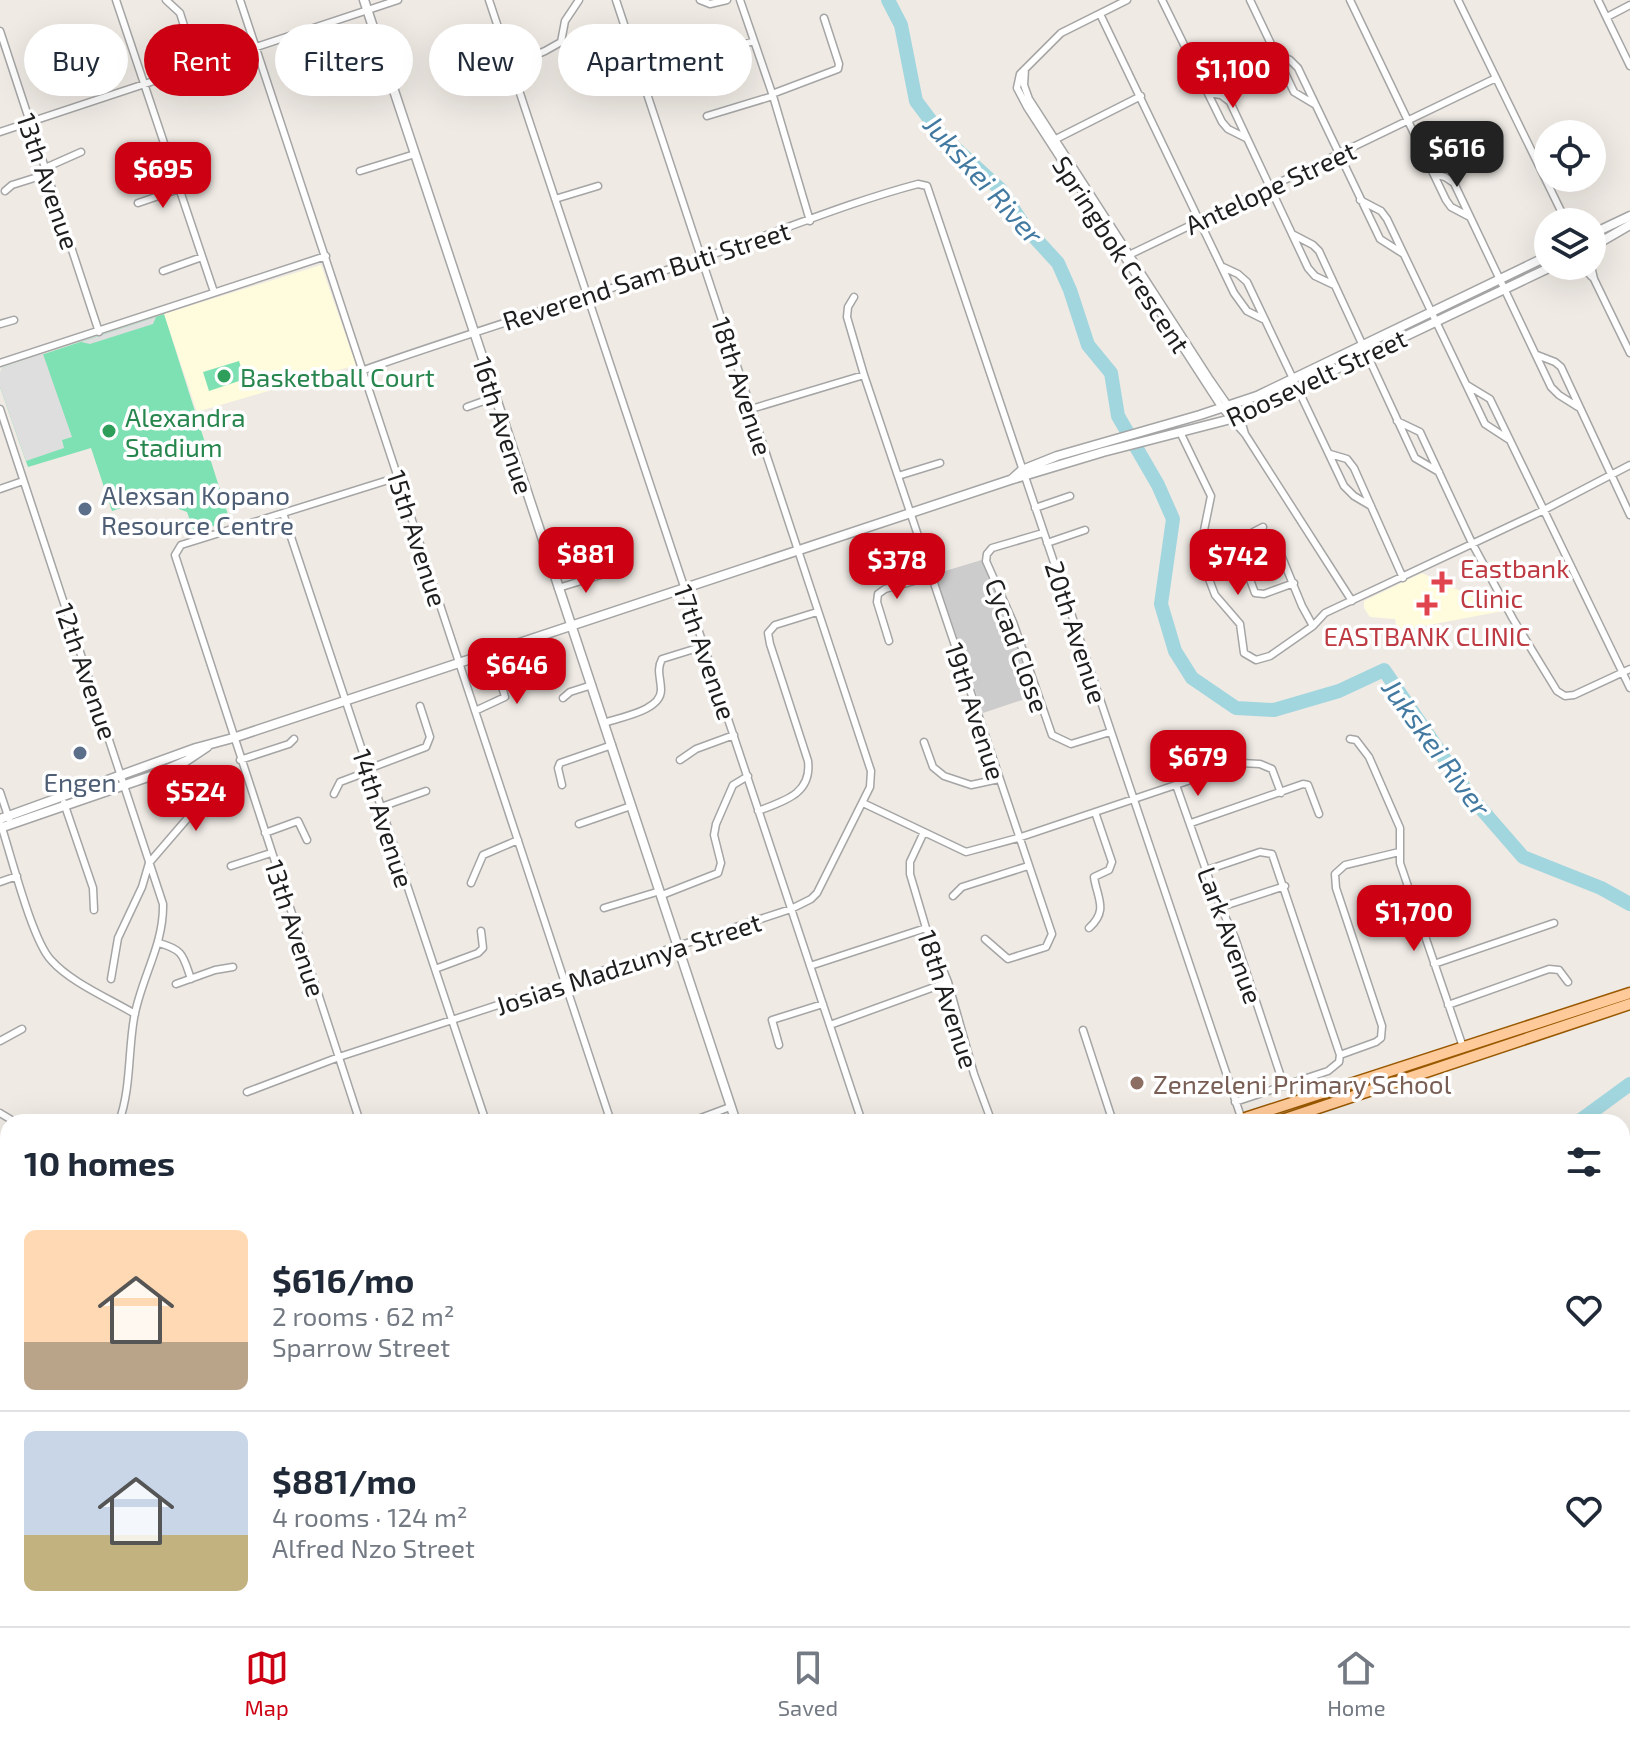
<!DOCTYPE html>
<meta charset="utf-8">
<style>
:root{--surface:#fff;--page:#f6f6f7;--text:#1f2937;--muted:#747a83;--line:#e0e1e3;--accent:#cc0012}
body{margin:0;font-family:"Exo 2",sans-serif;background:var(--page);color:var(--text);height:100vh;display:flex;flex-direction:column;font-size:30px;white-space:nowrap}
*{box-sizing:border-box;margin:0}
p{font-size:26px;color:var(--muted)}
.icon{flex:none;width:44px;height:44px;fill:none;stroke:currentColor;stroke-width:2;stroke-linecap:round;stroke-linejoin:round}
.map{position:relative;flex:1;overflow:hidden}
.details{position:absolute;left:0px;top:1114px;width:1630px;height:512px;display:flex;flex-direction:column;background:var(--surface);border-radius:24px 24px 0 0;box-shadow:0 8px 32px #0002}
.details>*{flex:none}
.guide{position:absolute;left:24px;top:24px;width:800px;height:72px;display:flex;gap:16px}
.tools{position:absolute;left:1534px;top:120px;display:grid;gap:16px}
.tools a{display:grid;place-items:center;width:72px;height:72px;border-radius:50%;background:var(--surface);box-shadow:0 8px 32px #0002;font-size:40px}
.price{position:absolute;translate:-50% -68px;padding:0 18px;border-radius:16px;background:var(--accent);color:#fff;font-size:26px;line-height:52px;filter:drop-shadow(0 2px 4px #0008)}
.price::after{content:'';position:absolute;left:50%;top:48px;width:24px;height:18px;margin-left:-12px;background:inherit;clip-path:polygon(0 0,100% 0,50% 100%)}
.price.selected{background:#222;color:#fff}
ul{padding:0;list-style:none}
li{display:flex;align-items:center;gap:24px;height:200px;padding:0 24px}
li+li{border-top:2px solid var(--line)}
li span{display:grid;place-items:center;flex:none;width:224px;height:160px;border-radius:12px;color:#555}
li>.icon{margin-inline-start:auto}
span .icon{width:96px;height:96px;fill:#fffc;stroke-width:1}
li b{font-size:34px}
h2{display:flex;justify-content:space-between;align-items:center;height:96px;padding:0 24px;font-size:34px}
.chip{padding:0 28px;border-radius:36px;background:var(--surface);box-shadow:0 8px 32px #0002;font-size:28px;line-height:72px}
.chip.selected{background:var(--accent);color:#fff}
.tab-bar{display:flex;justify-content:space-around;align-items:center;height:112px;border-top:2px solid var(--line);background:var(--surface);font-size:22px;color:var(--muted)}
.tab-bar a{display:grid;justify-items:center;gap:4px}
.tab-bar .selected{color:var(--accent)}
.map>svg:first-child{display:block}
</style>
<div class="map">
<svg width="1630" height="1626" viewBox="0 0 1630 1626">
<rect width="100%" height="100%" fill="#efeae4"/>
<path fill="#e9d5e7" d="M 8,1588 L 8,1618 L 331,1618 L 328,1626 L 0,1626 L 0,1591 Z"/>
<path fill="#fffcdd" d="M 321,265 L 356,365 L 197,412 L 164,314 Z
M 1422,573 L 1503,611 L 1397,631 L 1395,619 L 1370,617 L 1364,608 L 1364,601 Z
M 339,1618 L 489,1618 L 452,1626 L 337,1626 Z"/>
<path fill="#ccc" d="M 985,559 L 996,592 L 999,592 L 1034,696 L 983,713 L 935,574 Z"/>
<path fill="#7ee1b3" d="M 164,314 L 230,521 L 194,532 L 187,512 L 179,509 L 173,491 L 112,511 L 91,448 L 28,467 L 0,387 L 2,368 Z
M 239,361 L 245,379 L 209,391 L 203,372 Z"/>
<path fill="#dedede" d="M 156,317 L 153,324 L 90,344 L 81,342 Z
M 43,354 L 72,437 L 62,440 L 64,448 L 26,461 L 0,387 L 0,372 L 2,368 Z"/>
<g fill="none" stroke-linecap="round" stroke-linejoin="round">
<path stroke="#a2d6df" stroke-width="14" d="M 888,0 L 901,25 L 916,101 L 943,137 L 1001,190 L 1025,227 L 1058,263 L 1070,290 L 1088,345 L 1111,373 L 1118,416 L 1158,485 L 1173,519 L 1161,604 L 1175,651 L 1192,678 L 1236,708 L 1274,710 L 1339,691 L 1384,670 L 1470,796 L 1523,857 L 1601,888 L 1630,904
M 1578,1122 L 1630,1084
M 1622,1436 L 1630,1443"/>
<defs>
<path id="minor" d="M 116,0 L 214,292
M 166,0 L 180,13 L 197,67
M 240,0 L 611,1122
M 489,0 L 862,1122
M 700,0 L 710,4 L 727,0
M 740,0 L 773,96 L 810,221
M 1127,0 L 1061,33 L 1020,74 L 1017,88 L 1027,107 L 1222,408 L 1245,434
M 1162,0 L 1222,122 L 1228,129 L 1246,138
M 1250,0 L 1294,92 L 1314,104
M 1350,0 L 1446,200 L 1451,207 L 1470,217
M 1458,0 L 1561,211 L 1564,222
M 1598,0 L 1630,66
M 1100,14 L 1234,293 L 1247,311 L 1263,319
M 1607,17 L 1630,5
M 0,31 L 99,332
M 1276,54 L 1290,60 L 1298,68 L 1380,239 L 1402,253
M 705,64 L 719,58 L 728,49 L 754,41
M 512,65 L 545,51 L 561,42 L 565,21 L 579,0
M 341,69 L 384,59
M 1025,69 L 1024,85 L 1029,99 L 1209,378 L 1243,427 L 1245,434 L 1352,601
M 1208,93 L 1221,95 L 1230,102 L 1308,268 L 1315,276 L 1334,285
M 772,94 L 838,69 L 839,64 L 824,18
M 707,116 L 773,96
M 0,132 L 398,0
M 1056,139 L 1141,96
M 45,168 L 81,152
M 360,171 L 415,154
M 1434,174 L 1445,177 L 1454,183 L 1551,387 L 1559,395 L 1578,407
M 5,191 L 12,185 L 47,174
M 555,199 L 598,186
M 1360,200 L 1381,211 L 1387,219 L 1485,424 L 1508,439
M 138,203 L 179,189
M 1292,234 L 1313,245 L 1319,251 L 1415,458 L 1439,472
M 1129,255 L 1496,78
M 1582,266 L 1592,277
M 1591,266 L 1594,279 L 1630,353
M 1223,267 L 1238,274 L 1247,282 L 1344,486 L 1354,496 L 1371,506
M 163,271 L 202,257
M 854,297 L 848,307 L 847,317 L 864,375 L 1052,934 L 1046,947 L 1008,959 L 985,939
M 0,324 L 14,320
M 1537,355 L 1555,362 L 1561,367 L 1630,515
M 0,363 L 326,256
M 364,370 C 477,330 592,296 705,257 C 776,233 846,203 918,184 L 927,186 L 1242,1120
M 1467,385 L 1490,399 L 1630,688
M 467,407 L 495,397
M 0,409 L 163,904 C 164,945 141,978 134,1018 C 128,1053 131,1088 119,1122
M 751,409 L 864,375
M 1397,421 L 1420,432 L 1472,543 L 1513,619 L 1557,691 L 1565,696 L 1574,695 L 1630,669
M 1180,432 L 1211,496 L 1201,545 L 1204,566 L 1215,595 L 1240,624 L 1244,653 L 1256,660 L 1270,656 L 1313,626 L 1325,613 L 1542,511 L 1630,465
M 1330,454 L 1347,459 L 1354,468 L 1403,578
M 898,476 L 940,463
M 0,489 L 23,481
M 1035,508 L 1070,496
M 283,513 L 486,1122
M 1263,527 L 1240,539 L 1237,544 L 1255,593 L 1264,594 L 1294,583
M 1043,533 L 992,548 L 987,554 L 986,561 L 1013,622 L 1052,735 L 1071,744 L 1110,732
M 1047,543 L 1085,530
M 546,550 L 583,537
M 1281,555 L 1302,606 L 1313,626
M 558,588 L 604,574
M 889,641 L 877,602 L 878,594 L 885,589 L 932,576
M 563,698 L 570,692 L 592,685
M 475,711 L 505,697 L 498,673
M 604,723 C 620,717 661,711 661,690 C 661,678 656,670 662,659 L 704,646
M 1350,739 L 1356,740 L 1369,757 L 1400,828 L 1400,863 L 1463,1047
M 924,742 L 933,767 L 944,776 L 971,785 L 999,779
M 240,760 L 289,744 L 294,739
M 680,760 L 696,749 L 734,735
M 368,769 L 426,747 L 430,737 L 420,706
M 562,785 L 558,768 L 560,763 L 612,745
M 1176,785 L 1213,890 L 1235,938 L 1284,1086
M 0,792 L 9,819
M 334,794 L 340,782 L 369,771
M 64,803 L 93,888 L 94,910
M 863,803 L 966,852 L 1018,838 L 1241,763 L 1260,764 L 1272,769 L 1281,793
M 381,807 L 426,791
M 758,811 C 784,801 812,794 808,761 L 770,644 L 768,633 L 775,625 L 817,612
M 1191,823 L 1303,784 L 1308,785 L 1319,814
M 579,824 L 631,806
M 1,825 C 11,855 32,940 51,960 C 70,982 110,999 135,1014
M 924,832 L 910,862 L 910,874 L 926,928 L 948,982 L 974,1074 L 991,1120
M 265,833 L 298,821 L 307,840
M 231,866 L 271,853
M 1207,870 L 1260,852 L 1272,854 L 1340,1055
M 0,882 L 17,876
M 471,883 L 483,855 L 518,840
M 662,895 L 718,873 L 721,863 L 714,835 L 716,824 L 733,785 L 748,776
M 953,896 L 962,887 L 1028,866
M 1221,907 L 1285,886
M 604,908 L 660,891
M 1089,928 C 1109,910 1097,898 1094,877 L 1109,870 L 1112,862 L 1095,812
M 159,943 C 184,950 183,956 191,979
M 1434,964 L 1554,923
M 810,966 L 926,928
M 435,969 L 478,953 L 483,948 L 481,931
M 111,979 L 118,938 L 142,887 L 149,863 L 217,784
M 176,984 L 215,970 L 233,967
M 1448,1005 L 1549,969 L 1559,970 L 1568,982
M 830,1025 L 948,982
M 1083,1030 L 1113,1122
M 0,1041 L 22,1029
M 779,1045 L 772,1020 L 823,1004
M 247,1092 L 339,1057 L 791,909 L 811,899 L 817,893 L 870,787 L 871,771 L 616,0
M 1235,1102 L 1328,1071 L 1339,1062 L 1340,1055 L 1376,1042 L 1381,1038 L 1382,1026 L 1336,888 L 1335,874 L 1345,865 L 1399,852
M 0,1113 L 15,1122
M 360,1122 L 175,555 L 181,545 L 398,477
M 690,1122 L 730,1107
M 0,1266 L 8,1263
M 0,1337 L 8,1333
M 0,1504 L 8,1501
M 663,1618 L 670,1626
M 1162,1618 L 1164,1626
M 1279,1618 L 1282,1626
M 1336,1618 L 1338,1626
M 1493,1618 L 1495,1626
M 159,1626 L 169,1618
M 1360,1626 L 1383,1618"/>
<path id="tertiary" d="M 364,0 L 736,1122
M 1592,234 L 1630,216
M 1592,247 L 1630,225
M 1012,479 L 1022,470 L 1057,456 L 1200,415 L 1257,396 L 1548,256
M 0,819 L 196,748 L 233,738 L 1010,480 L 1103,452 L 1231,419 L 1553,266
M 0,828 L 151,776 L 186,761 L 207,747"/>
<path id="primary" d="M 1233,1122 L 1630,993
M 1276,1122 L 1630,1004
M 0,1540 L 8,1538
M 0,1555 L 8,1552"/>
</defs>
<use href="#minor" stroke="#a5a5a5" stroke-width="9"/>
<use href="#tertiary" stroke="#a5a5a5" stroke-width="11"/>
<use href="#primary" stroke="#985800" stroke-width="13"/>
<use href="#minor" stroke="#fff" stroke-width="6"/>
<use href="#tertiary" stroke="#fff" stroke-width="8"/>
<use href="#primary" stroke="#ffca99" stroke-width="10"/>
</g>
<g fill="#2e9e5b" stroke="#fff" stroke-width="3">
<circle cx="224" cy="376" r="8"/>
<circle cx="109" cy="431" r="8"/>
</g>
<g fill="#5c6f8a" stroke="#fff" stroke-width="3">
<circle cx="85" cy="509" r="8"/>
<circle cx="80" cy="753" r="8"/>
</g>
<g fill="#e0444e" stroke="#fff" stroke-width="3">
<path d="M1438 570h8v8h8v8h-8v8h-8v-8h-8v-8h8z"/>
<path d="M1423 593h8v8h8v8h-8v8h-8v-8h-8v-8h8z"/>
</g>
<circle fill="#8d6e63" stroke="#fff" stroke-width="3" cx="1137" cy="1083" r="8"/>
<g text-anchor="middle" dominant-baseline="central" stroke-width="7" stroke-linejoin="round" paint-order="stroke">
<g font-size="26" fill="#1e1e1e" stroke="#fff">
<text transform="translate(49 181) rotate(71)">13th Avenue</text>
<text transform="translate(1270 187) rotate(-25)">Antelope Street</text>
<text transform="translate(1122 254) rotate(57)">Springbok Crescent</text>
<text transform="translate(646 275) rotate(-18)">Reverend Sam Buti Street</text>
<text transform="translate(1316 377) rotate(-25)">Roosevelt Street</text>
<text transform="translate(743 386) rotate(72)">18th Avenue</text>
<text transform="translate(504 425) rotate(72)">16th Avenue</text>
<text transform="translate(418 538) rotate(72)">15th Avenue</text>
<text transform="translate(1077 632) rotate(72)">20th Avenue</text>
<text transform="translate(1018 645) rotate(70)">Cycad Close</text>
<text transform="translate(706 652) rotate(71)">17th Avenue</text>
<text transform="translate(87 671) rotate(71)">12th Avenue</text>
<text transform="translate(976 711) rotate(72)">19th Avenue</text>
<text transform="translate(384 818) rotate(72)">14th Avenue</text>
<text transform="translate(296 928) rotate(72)">13th Avenue</text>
<text transform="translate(1231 935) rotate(70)">Lark Avenue</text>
<text transform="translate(628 963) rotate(-18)">Josias Madzunya Street</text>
<text transform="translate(949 999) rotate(72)">18th Avenue</text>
</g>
<g font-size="26" fill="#27864d" stroke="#fff" text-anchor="start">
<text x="240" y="376">Basketball Court</text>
<text x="125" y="416">Alexandra<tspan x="125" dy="30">Stadium</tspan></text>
</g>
<g font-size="26" fill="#4e5e75" stroke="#fff" text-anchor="start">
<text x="101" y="494">Alexsan Kopano<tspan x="101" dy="30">Resource Centre</tspan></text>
<text x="80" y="781" text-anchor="middle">Engen</text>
</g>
<g font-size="26" fill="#be3a42" stroke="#fff" text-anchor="start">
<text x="1460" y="567">Eastbank<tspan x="1460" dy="30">Clinic</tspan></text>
<text x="1427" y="635" text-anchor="middle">EASTBANK CLINIC</text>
</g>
<g font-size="26" fill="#785e54" stroke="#fff" text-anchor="start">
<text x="1153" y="1083">Zenzeleni Primary School</text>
</g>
<g font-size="28" font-style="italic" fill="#4279a1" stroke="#fff">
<text transform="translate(984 179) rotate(48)">Jukskei River</text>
<text transform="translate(1437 747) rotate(54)">Jukskei River</text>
</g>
</g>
</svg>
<div class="tools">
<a><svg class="icon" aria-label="locate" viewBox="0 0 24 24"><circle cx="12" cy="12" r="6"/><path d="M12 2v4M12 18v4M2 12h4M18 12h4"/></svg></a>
<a><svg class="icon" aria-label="layers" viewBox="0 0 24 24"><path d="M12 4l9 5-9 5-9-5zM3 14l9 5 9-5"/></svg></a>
</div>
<b class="price" style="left:1233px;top:110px">$1,100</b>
<b class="price selected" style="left:1457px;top:189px">$616</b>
<b class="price" style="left:163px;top:210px">$695</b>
<b class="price" style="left:586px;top:595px">$881</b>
<b class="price" style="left:1238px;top:597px">$742</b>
<b class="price" style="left:897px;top:601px">$378</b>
<b class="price" style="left:517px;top:706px">$646</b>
<b class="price" style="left:1198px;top:798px">$679</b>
<b class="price" style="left:196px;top:833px">$524</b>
<b class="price" style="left:1414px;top:953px">$1,700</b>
<div class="guide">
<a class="chip">Buy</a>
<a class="chip selected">Rent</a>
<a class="chip">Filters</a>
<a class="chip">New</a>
<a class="chip">Apartment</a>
</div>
<section class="details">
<h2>10 homes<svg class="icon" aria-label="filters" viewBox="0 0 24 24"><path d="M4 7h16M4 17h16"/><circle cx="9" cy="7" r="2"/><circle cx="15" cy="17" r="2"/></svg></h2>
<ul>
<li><span style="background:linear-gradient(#ffd9b3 70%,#b9a48a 0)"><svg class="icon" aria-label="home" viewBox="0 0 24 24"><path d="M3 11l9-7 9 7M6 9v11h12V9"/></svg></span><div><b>$616/mo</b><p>2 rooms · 62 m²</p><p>Sparrow Street</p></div><svg class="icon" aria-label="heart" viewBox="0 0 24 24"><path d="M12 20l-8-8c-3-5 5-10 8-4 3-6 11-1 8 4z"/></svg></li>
<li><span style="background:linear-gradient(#c9d6e8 65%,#c2b280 0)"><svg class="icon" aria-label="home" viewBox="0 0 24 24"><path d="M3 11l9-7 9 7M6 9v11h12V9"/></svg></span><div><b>$881/mo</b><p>4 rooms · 124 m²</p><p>Alfred Nzo Street</p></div><svg class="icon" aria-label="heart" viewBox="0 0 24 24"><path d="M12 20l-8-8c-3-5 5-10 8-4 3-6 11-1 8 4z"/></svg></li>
</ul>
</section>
</div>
<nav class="tab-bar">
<a class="selected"><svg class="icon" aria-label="map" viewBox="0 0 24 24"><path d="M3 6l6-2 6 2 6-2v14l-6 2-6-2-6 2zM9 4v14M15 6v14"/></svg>Map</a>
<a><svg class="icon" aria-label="saved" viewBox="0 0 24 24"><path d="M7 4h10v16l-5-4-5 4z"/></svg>Saved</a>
<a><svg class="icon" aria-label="home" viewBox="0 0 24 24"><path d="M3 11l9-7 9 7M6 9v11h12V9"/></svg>Home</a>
</nav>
